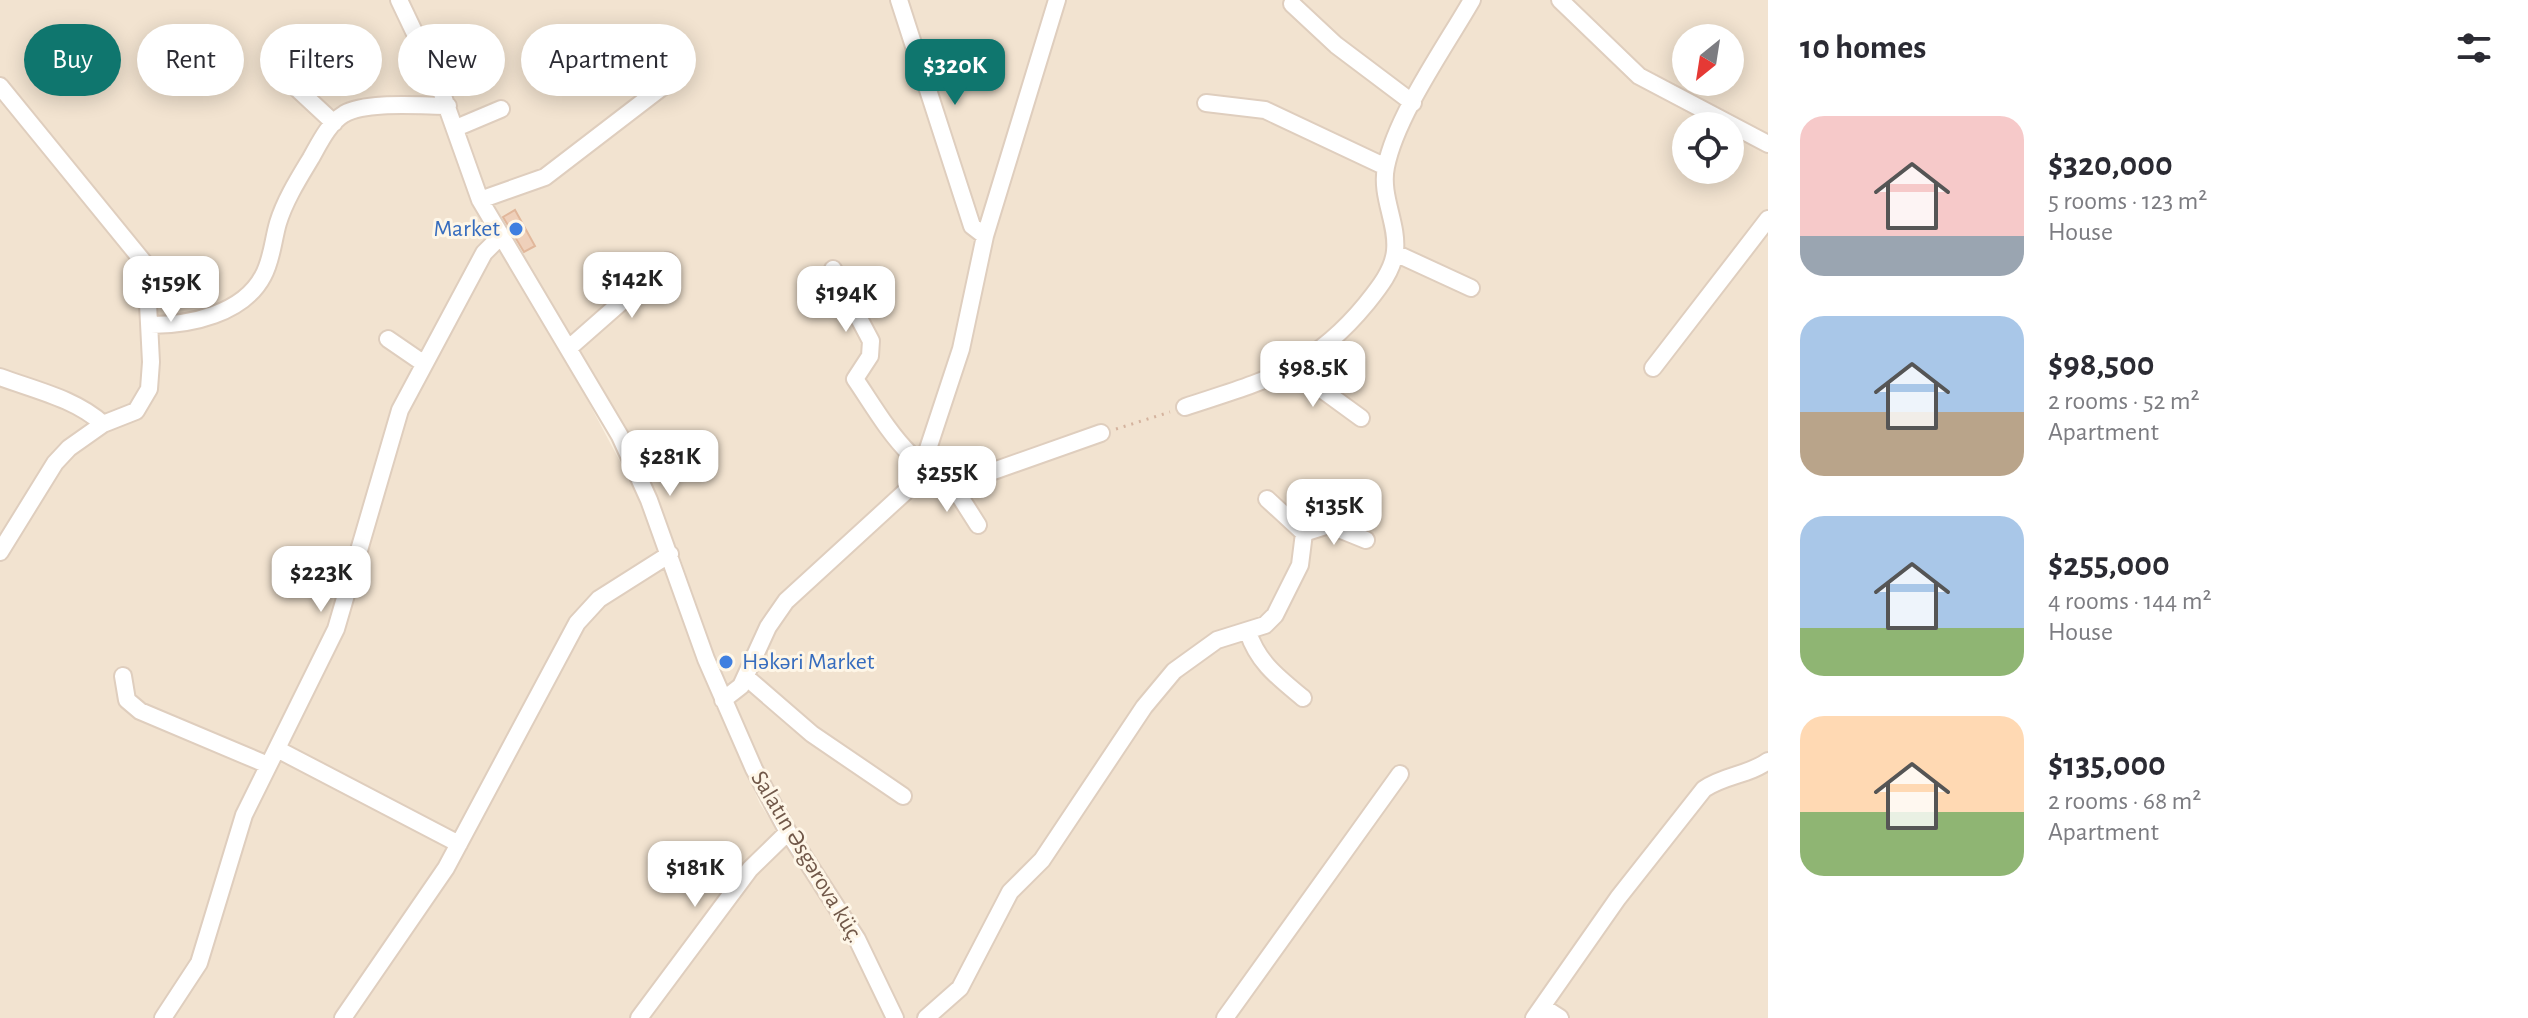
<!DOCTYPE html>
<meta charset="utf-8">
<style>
:root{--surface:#fff;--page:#f7f7f7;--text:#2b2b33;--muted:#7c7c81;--accent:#0f766e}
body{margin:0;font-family:"Alegreya Sans",sans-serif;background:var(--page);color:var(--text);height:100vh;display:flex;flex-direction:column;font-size:30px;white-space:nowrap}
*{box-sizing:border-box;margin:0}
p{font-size:26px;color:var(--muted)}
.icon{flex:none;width:44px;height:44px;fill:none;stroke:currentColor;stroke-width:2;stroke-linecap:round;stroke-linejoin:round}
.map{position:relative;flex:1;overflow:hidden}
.drawer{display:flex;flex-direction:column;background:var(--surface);width:760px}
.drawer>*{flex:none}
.hud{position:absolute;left:24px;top:24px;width:760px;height:72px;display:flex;gap:16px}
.needle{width:52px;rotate:210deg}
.tools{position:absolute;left:1672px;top:24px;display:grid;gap:16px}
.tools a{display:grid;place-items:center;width:72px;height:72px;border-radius:50%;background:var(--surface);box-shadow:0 4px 20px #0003;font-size:40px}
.price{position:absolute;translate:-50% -68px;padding:0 18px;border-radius:16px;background:#fff;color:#222;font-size:26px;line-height:52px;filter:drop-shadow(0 2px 4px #0008)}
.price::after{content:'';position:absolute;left:50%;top:48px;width:24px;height:18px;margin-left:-12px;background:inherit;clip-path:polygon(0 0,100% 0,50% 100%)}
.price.selected{background:var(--accent);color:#fff}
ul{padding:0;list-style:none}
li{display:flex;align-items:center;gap:24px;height:200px;padding:0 32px}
li span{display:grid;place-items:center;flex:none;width:224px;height:160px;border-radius:24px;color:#555}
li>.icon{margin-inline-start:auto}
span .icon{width:96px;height:96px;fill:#fffc;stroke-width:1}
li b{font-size:34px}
h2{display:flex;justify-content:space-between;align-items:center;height:96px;padding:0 32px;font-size:34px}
.chip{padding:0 28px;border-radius:36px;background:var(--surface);box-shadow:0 4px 20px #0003;font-size:28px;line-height:72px}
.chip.selected{background:var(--accent);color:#fff}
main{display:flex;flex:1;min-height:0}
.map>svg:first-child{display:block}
</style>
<main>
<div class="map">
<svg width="1768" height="1018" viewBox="0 0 1768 1018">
<rect width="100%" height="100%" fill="#fbf1e1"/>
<path fill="#f2e3d0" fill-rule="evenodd" d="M 0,0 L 391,0 L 563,354 L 642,503 L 705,674 L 760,804 L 849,942 L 886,1018 L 0,1018 Z
M 407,0 L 1768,0 L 1768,1018 L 902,1018 L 772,791 L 710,645 L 678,551 L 626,431 L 492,208 ZM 1686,38 L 1730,38 L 1730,82 L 1686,82 ZM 1686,126 L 1730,126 L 1730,170 L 1686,170 Z"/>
<path fill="#efd0ba" stroke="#e1b79b" stroke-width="2" d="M 515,210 L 535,246 L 524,252 L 503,217 Z"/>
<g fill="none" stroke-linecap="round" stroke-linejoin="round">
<defs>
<path id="minor" d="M 399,0 L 438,82 L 480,200 L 620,436 L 649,500 L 706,659 L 754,769 L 788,832 L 857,939 L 895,1018
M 899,0 L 972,226 L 985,236
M 1560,0 L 1639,76 L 1768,144
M 1292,4 L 1336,45 L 1413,103
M 291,83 L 334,123
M 0,86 L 146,265 L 151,362 L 149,389 L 136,411 L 103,424 L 69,448 L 55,463 L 0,552
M 1206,103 L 1265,110 L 1386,167
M 456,128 L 501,109
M 480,200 L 545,177 L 674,78
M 1395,253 L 1471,288
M 833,269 L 871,341 L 870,356 L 855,379 C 882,418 915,483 968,480 L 1101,433
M 151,325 C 190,325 243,314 263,276 C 272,260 273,240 278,223 C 285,200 299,178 311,158 C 320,142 329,123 344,114 C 367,101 421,106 448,106
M 388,339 L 423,363
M 569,348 L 668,261
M 1301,365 L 1313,383 L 1361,418
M 1653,368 L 1768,219
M 0,377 C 35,390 76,399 103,424
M 1185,407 C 1263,381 1311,371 1366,304 C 1378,289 1393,271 1395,251 C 1398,223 1380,196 1386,167 C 1396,116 1445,47 1472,0
M 950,481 L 978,525
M 1304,533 L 1329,525 L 1366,540
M 1248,632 C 1258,663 1279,678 1303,698
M 123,676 L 127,700 L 140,711 L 268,765
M 746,677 L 812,734 L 903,796
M 723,700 L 741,686 L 768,627 L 786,601 L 904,493 L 922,467 L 961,349 L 985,236 L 1057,0
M 277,749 L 459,844
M 1543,1007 L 1560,1018
M 163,1018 L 199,963 L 244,815 L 336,629 L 400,410 L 484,253 L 501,236
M 343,1018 L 446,868 L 577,623 L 599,599 L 670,554
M 639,1018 L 750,869 L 788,832
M 926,1018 L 960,988 L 1010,892 L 1042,860 L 1144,707 L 1174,671 L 1217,640 L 1265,625 L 1275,615 L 1300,565 L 1304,533 L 1267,499
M 1225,1018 L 1400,774
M 1534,1018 L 1618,898 L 1704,789 C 1724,775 1749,775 1768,761"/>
</defs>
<use href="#minor" stroke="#dfcebe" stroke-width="20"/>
<path stroke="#d4b39e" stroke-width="3" stroke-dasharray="2 6" stroke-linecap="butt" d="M 1116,429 L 1170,412"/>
<use href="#minor" stroke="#fff" stroke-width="16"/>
</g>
<g fill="#3f7fe0" stroke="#fef6e7" stroke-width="3">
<circle cx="516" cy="229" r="8"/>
<circle cx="726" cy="662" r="8"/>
</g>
<g text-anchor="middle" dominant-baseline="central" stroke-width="6" stroke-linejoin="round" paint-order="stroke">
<g font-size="24" fill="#366cbe" stroke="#fef6e7" text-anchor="end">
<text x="500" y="229">Market</text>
<text x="742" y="662" text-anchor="start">Həkəri Market</text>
</g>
<g font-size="24" fill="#715849" stroke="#fef6e7">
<text transform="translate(807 857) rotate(59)">Salatın Əsgərova küç.</text>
</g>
</g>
</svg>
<div class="tools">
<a><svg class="needle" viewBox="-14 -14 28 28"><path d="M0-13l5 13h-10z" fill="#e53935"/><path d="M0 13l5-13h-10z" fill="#7c7c81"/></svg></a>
<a><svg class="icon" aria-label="locate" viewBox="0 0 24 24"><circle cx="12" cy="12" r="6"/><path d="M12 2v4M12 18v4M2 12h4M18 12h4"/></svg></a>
</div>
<b class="price selected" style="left:955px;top:107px">$320K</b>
<b class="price" style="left:632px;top:320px">$142K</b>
<b class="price" style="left:171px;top:324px">$159K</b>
<b class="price" style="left:846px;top:334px">$194K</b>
<b class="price" style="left:1313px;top:409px">$98.5K</b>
<b class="price" style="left:670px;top:498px">$281K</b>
<b class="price" style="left:947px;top:514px">$255K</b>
<b class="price" style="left:1334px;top:547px">$135K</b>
<b class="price" style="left:321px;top:614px">$223K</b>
<b class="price" style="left:695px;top:909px">$181K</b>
<div class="hud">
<a class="chip selected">Buy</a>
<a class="chip">Rent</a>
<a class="chip">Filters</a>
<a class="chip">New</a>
<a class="chip">Apartment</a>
</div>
</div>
<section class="drawer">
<h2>10 homes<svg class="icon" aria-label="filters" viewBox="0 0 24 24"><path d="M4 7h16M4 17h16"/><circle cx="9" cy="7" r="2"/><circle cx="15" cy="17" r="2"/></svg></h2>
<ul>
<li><span style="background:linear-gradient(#f6c9c9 75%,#9aa5b1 0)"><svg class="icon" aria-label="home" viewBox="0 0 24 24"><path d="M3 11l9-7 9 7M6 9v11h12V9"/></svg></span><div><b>$320,000</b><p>5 rooms · 123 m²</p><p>House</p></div></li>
<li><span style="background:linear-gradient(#a9c7e8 60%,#b9a48a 0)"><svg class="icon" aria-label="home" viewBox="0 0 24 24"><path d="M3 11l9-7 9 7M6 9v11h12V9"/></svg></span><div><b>$98,500</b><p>2 rooms · 52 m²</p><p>Apartment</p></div></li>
<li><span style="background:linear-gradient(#a9c7e8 70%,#8fb573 0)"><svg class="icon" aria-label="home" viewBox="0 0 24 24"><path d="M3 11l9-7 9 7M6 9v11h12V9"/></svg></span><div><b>$255,000</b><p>4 rooms · 144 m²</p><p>House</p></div></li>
<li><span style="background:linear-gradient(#ffd9b3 60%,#8fb573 0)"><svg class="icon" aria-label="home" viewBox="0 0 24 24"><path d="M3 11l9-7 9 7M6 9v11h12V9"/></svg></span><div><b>$135,000</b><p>2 rooms · 68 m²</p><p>Apartment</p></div></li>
</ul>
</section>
</main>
